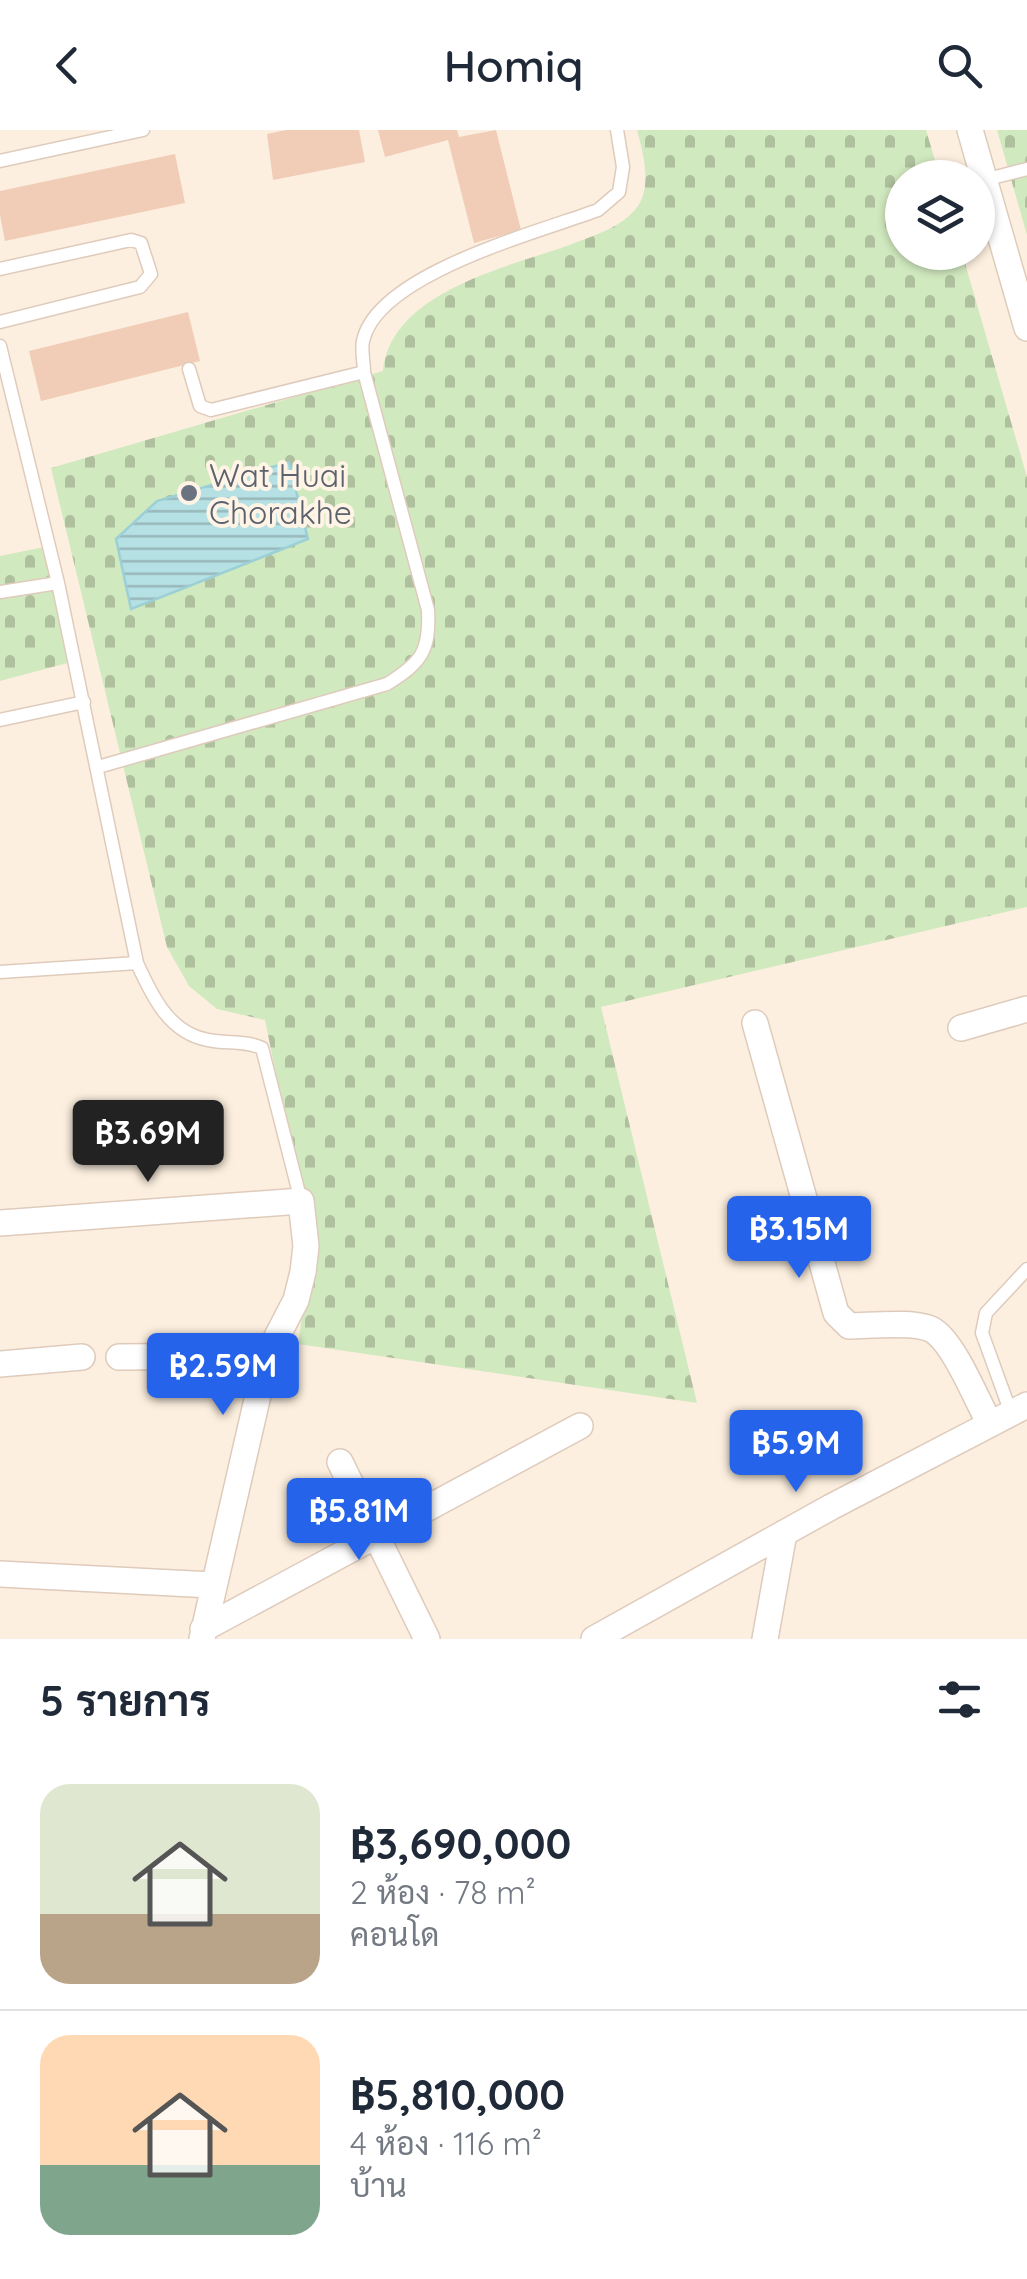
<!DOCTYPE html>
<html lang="th">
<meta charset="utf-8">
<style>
:root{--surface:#fff;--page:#f6f6f7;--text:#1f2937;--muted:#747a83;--line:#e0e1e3;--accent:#2563eb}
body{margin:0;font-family:Quicksand,Sarabun,sans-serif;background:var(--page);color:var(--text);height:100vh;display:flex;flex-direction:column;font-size:38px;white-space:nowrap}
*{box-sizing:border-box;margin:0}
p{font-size:32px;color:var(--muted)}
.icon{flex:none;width:55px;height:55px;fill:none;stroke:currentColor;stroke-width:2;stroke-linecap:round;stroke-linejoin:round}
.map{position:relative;height:1509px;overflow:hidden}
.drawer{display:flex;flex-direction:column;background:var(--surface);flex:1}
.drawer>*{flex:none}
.controls{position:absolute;left:885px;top:30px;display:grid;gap:20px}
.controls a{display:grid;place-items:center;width:110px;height:110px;border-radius:50%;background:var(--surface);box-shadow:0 2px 8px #0004;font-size:50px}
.price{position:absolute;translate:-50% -85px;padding:0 22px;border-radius:10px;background:var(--accent);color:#fff;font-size:32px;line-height:65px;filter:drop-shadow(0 2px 5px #0008)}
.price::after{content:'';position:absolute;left:50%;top:60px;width:30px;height:22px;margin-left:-15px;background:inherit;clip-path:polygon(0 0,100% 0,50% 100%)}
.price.active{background:#222;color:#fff}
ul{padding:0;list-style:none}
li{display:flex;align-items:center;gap:30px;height:250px;padding:0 40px}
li+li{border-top:2px solid var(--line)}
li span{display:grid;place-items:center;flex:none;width:280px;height:200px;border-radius:30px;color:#555}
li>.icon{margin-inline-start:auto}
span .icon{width:120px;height:120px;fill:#fffc;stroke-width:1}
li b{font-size:42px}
h2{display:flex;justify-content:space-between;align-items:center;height:120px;padding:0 40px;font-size:42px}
header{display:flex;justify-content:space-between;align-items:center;height:130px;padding:0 40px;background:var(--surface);font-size:45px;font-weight:600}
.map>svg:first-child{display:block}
</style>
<header><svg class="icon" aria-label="back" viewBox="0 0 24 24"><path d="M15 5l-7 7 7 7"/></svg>Homiq<svg class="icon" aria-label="search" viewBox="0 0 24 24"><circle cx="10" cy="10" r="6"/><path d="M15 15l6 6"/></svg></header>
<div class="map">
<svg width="1027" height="1509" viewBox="0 0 1027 1509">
<defs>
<pattern id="cemetery-stones" width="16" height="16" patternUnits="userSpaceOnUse" patternTransform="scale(2.5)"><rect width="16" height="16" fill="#d1e9bf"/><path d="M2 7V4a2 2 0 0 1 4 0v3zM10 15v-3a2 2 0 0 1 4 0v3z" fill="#aec09d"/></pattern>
<pattern id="water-rules" width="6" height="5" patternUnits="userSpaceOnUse" patternTransform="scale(2.5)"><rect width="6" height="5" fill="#b5e0e4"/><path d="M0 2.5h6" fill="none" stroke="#98b8bb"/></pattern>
</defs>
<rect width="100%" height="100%" fill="#fcefdf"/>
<path fill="url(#cemetery-stones)" d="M 637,0 L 926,0 L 940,47 L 902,48 L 902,122 L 962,123 L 1027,347 L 1027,777 L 601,877 L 697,1273 L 298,1214 L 307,1153 L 306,1093 L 265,890 L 217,879 L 189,856 L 167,817 L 51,338 L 383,241 C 391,161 509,137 572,114 C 595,105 623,97 638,76 C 652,55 643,22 637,0 Z
M 997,0 L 1027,0 L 1027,105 Z
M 49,416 L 75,531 L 0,551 L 0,426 Z"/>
<path fill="url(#water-rules)" stroke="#9bd0d6" stroke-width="2.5" d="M 289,332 L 308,409 L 131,479 L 116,409 L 157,371 Z"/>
<path fill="#f1ccb7" d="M 286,0 L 359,0 L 365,32 L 273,50 L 267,4 Z
M 378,0 L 457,0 L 459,7 L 496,0 L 521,100 L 474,113 L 448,10 L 385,27 Z
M 175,24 L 185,73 L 5,111 L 0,85 L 0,61 Z
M 188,182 L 200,231 L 41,271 L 29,221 Z"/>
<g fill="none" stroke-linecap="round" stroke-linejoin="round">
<defs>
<path id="service" d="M 0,31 L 143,0
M 984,50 L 1027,39
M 0,139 L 131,110 L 141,113 L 151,144 L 140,157 L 0,192
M 0,216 L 58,453 L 137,833 C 152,866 169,903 208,910 C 228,914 243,910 262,918 L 301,1071
M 189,239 L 200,276 L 211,280 L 364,242
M 0,462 L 58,453
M 0,590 L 84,572
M 98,637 L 387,554 C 422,532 430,521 428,480 L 364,242 C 364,232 361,220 363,211 C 377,144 539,102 598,80 L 619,62 L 623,37 L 617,0
M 0,842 L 137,833
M 1011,1283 L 982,1203 L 986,1183 L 1027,1139"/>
<path id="minor" d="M 970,0 L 1027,198
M 755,893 L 836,1183 L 849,1196 C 870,1196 918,1190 934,1201 C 955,1215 977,1271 990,1294
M 961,898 L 1027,879
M 0,1093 L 301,1071 L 306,1116 L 303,1142 L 296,1170 L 267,1226 L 202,1509
M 119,1227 L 267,1226
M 0,1234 L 82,1227
M 340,1332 L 427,1509
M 0,1444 L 212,1455
M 203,1499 L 580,1296
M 594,1509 L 831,1377 L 1027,1275
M 765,1509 L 784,1403"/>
</defs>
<use href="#service" stroke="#dfcbbc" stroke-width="15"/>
<use href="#minor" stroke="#dfcbbc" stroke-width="28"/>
<use href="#service" stroke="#fff" stroke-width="12"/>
<use href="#minor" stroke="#fff" stroke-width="25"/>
</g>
<circle fill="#6b7280" stroke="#fff4e5" stroke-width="4" cx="189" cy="363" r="10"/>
<g text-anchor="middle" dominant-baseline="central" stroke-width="8" stroke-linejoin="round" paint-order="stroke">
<g font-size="32" fill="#5b616d" stroke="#fff4e5" text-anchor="start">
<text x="209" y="345">Wat Huai<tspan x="209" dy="37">Chorakhe</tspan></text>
</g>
</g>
</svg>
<div class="controls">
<a><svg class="icon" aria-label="layers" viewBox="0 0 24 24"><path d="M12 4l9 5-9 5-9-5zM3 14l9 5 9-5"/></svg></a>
</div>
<b class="price active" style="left:148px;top:1055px">฿3.69M</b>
<b class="price" style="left:799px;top:1151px">฿3.15M</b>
<b class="price" style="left:223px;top:1288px">฿2.59M</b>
<b class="price" style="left:796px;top:1365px">฿5.9M</b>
<b class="price" style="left:359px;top:1433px">฿5.81M</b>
</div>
<section class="drawer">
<h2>5 รายการ<svg class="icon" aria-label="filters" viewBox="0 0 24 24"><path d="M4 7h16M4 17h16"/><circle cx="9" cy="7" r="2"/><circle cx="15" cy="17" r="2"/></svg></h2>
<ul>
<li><span style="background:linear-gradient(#dfe7d0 65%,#b9a48a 0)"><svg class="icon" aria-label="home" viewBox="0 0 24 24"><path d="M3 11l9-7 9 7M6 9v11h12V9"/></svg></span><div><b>฿3,690,000</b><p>2 ห้อง · 78 m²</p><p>คอนโด</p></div></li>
<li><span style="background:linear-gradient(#ffd9b3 65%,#7fa58c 0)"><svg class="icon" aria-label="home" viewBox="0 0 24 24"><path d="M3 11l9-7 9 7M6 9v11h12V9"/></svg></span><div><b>฿5,810,000</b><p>4 ห้อง · 116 m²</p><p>บ้าน</p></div></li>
</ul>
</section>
